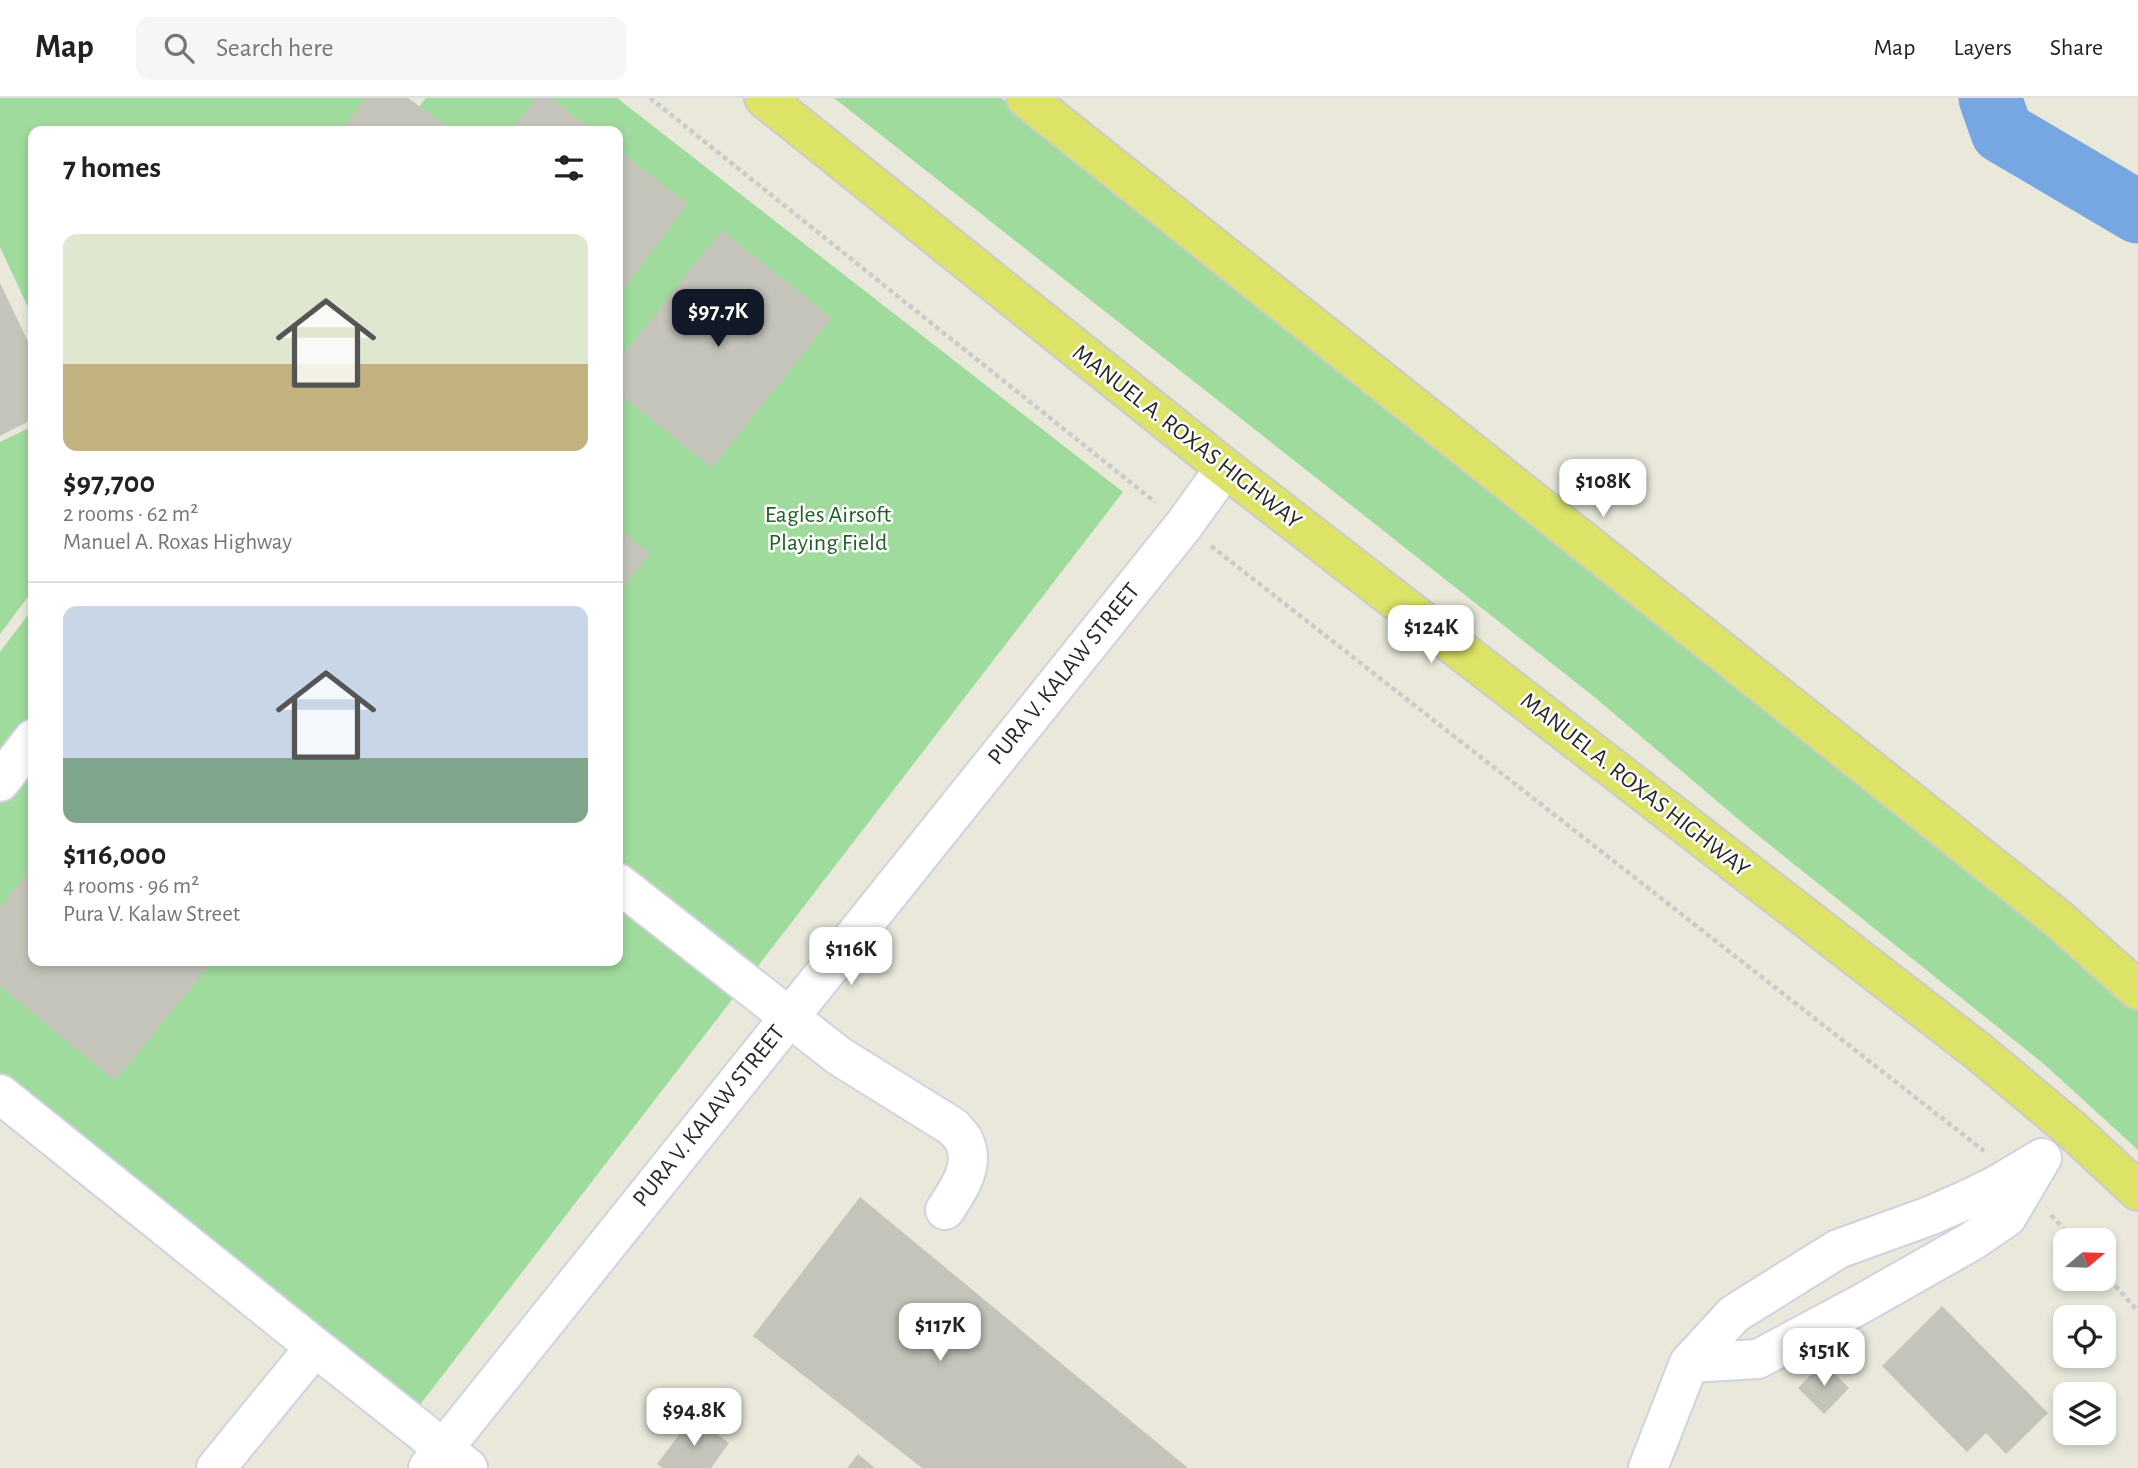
<!DOCTYPE html>
<meta charset="utf-8">
<style>
:root{--surface:#fff;--page:#f6f6f6;--text:#222;--muted:#767676;--line:#e0e0e0;--accent:#111827}
body{margin:0;font-family:"Alegreya Sans",sans-serif;background:var(--page);color:var(--text);height:100vh;display:flex;flex-direction:column;font-size:26px;white-space:nowrap}
*{box-sizing:border-box;margin:0}
p{font-size:23px;color:var(--muted)}
.icon{flex:none;width:38px;height:38px;fill:none;stroke:currentColor;stroke-width:2;stroke-linecap:round;stroke-linejoin:round}
.map{position:relative;flex:1;overflow:hidden}
.drawer{position:absolute;left:28px;top:28px;width:595px;height:840px;display:flex;flex-direction:column;background:var(--surface);border-radius:14px;box-shadow:0 4px 10px #0003}
.drawer>*{flex:none}
.needle{width:46px;rotate:71deg}
.buttons{position:absolute;left:2053px;top:1130px;display:grid;gap:14px}
.buttons a{display:grid;place-items:center;width:63px;height:63px;border-radius:14px;background:var(--surface);box-shadow:0 4px 10px #0003;font-size:35px}
.price{position:absolute;translate:-50% -60px;padding:0 16px;border-radius:14px;background:#fff;color:#222;font-size:23px;line-height:46px;filter:drop-shadow(0 2px 4px #0008)}
.price::after{content:'';position:absolute;left:50%;top:42px;width:21px;height:16px;margin-left:-10px;background:inherit;clip-path:polygon(0 0,100% 0,50% 100%)}
.price.active{background:var(--accent);color:#fff}
ul{padding:0;list-style:none}
li{display:grid;align-content:center;gap:14px;height:371px;padding:0 35px}
li+li{border-top:2px solid var(--line)}
li span{display:grid;place-items:center;height:217px;border-radius:14px;color:#555}
li>.icon{margin-inline-start:auto}
span .icon{width:126px;height:126px;fill:#fffc;stroke-width:1}
li b{font-size:30px}
h2{display:flex;justify-content:space-between;align-items:center;height:84px;padding:0 35px;font-size:30px}
header{display:flex;align-items:center;gap:42px;box-sizing:border-box;height:98px;padding:0 35px;background:var(--surface);border-bottom:2px solid var(--line)}
header strong{font-size:33px}
nav{display:flex;gap:38px;margin-inline-start:auto;font-size:24px}
.search{width:490px;height:63px;background:var(--page);display:flex;align-items:center;gap:18px;box-sizing:border-box;padding:0 24px;border-radius:14px;color:var(--muted);font-size:26px}
.map>svg:first-child{display:block}
</style>
<header>
<strong>Map</strong>
<div class="search"><svg class="icon" aria-label="search" viewBox="0 0 24 24"><circle cx="10" cy="10" r="6"/><path d="M15 15l6 6"/></svg>Search here</div>
<nav><a>Map</a><a>Layers</a><a>Share</a></nav>
</header>
<div class="map">
<svg width="2138" height="1370" viewBox="0 0 2138 1370">
<rect width="100%" height="100%" fill="#e9e8db"/>
<path fill="#9fdb9c" d="M 0,0 L 408,0 L 382,33 L 33,33 L 33,220 L 0,149 Z
M 426,0 L 617,0 L 1123,394 L 419,1308 L 0,981 L 0,554 L 33,510 L 33,863 L 618,863 L 618,33 L 400,33 Z
M 834,0 L 1001,0 L 1978,780 L 2138,913 L 2138,1052 L 2044,966 L 1750,731 L 1592,597 Z
M 33,328 L 33,492 L 0,536 L 0,344 Z"/>
<g fill="none" stroke-linecap="round" stroke-linejoin="round">
<path stroke="#77a7e3" stroke-width="63" d="M 1990,0 L 2002,34 L 2138,114"/>
</g>
<path fill="#c5c4bb" d="M 365,0 L 408,0 L 453,33 L 341,33 Z
M 536,0 L 551,0 L 594,33 L 510,33 Z
M 618,52 L 688,106 L 618,198 Z
M 722,132 L 832,220 L 712,370 L 618,295 L 618,263 Z
M 0,185 L 33,254 L 33,321 L 0,338 Z
M 618,430 L 650,455 L 618,496 Z
M 33,768 L 33,863 L 213,863 L 115,983 L 0,888 L 0,809 Z
M 860,1099 L 1188,1370 L 922,1370 L 753,1238 Z
M 1942,1208 L 2048,1315 L 2006,1356 L 1986,1335 L 1967,1354 L 1882,1268 Z
M 1823,1264 L 1849,1290 L 1824,1316 L 1798,1290 Z
M 693,1318 L 729,1345 L 711,1370 L 663,1370 L 657,1366 Z
M 858,1356 L 875,1370 L 847,1370 Z"/>
<g fill="none" stroke-linecap="round" stroke-linejoin="round">
<defs>
<path id="minor" d="M 0,684 L 33,641
M 618,785 L 839,958 L 953,1029 C 956,1033 962,1038 964,1043 C 976,1068 958,1092 945,1112
M 0,996 L 315,1249
M 1689,1265 L 1758,1261 L 1861,1206 L 1972,1143 L 2007,1119 L 2040,1063
M 216,1370 L 315,1249 L 468,1370
M 428,1370 L 1184,427 L 1225,370
M 1648,1370 L 1689,1265 L 1734,1216 L 1838,1151 L 1932,1117 L 1968,1101 L 1995,1088 L 2042,1060"/>
<path id="major" d="M 764,0 L 1225,370 L 1979,954 L 2070,1030 L 2138,1093
M 1026,0 L 2057,820 L 2138,892"/>
</defs>
<use href="#minor" stroke="#d2d1e0" stroke-width="42"/>
<use href="#major" stroke="#cbcbcb" stroke-width="42"/>
<path stroke="#cbcbcb" stroke-width="4.5" stroke-dasharray="5 3.5" stroke-linecap="butt" d="M 650,0 L 1155,404
M 1211,448 L 1984,1053
M 2051,1117 L 2075,1143
M 2104,1175 L 2138,1213"/>
<use href="#minor" stroke="#fff" stroke-width="38"/>
<use href="#major" stroke="#dce367" stroke-width="38"/>
</g>
<g text-anchor="middle" dominant-baseline="central" stroke-width="5" stroke-linejoin="round" paint-order="stroke">
<g font-size="24" fill="#282828" stroke="#fff">
<text transform="translate(1187 339) rotate(38)">MANUEL A. ROXAS HIGHWAY</text>
<text transform="translate(1064 576) rotate(-51)">PURA V. KALAW STREET</text>
<text transform="translate(1635 687) rotate(38)">MANUEL A. ROXAS HIGHWAY</text>
<text transform="translate(709 1018) rotate(-51)">PURA V. KALAW STREET</text>
</g>
<g font-size="24" fill="#205e25" stroke="#fff">
<text x="828" y="417">Eagles Airsoft<tspan x="828" dy="28">Playing Field</tspan></text>
</g>
</g>
</svg>
<div class="buttons">
<a><svg class="needle" viewBox="-14 -14 28 28"><path d="M0-13l5 13h-10z" fill="#e53935"/><path d="M0 13l5-13h-10z" fill="#767676"/></svg></a>
<a><svg class="icon" aria-label="locate" viewBox="0 0 24 24"><circle cx="12" cy="12" r="6"/><path d="M12 2v4M12 18v4M2 12h4M18 12h4"/></svg></a>
<a><svg class="icon" aria-label="layers" viewBox="0 0 24 24"><path d="M12 4l9 5-9 5-9-5zM3 14l9 5 9-5"/></svg></a>
</div>
<b class="price active" style="left:718px;top:251px">$97.7K</b>
<b class="price" style="left:1603px;top:421px">$108K</b>
<b class="price" style="left:1431px;top:567px">$124K</b>
<b class="price" style="left:851px;top:889px">$116K</b>
<b class="price" style="left:940px;top:1265px">$117K</b>
<b class="price" style="left:1824px;top:1290px">$151K</b>
<b class="price" style="left:694px;top:1350px">$94.8K</b>
<section class="drawer">
<h2>7 homes<svg class="icon" aria-label="filters" viewBox="0 0 24 24"><path d="M4 7h16M4 17h16"/><circle cx="9" cy="7" r="2"/><circle cx="15" cy="17" r="2"/></svg></h2>
<ul>
<li><span style="background:linear-gradient(#dfe7d0 60%,#c2b280 0)"><svg class="icon" aria-label="home" viewBox="0 0 24 24"><path d="M3 11l9-7 9 7M6 9v11h12V9"/></svg></span><div><b>$97,700</b><p>2 rooms · 62 m²</p><p>Manuel A. Roxas Highway</p></div></li>
<li><span style="background:linear-gradient(#c9d6e8 70%,#7fa58c 0)"><svg class="icon" aria-label="home" viewBox="0 0 24 24"><path d="M3 11l9-7 9 7M6 9v11h12V9"/></svg></span><div><b>$116,000</b><p>4 rooms · 96 m²</p><p>Pura V. Kalaw Street</p></div></li>
</ul>
</section>
</div>
